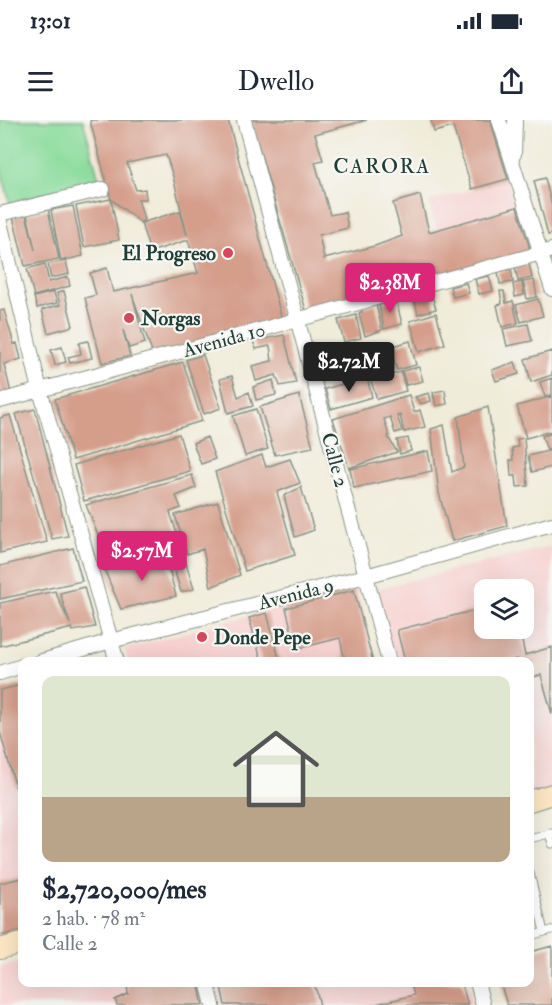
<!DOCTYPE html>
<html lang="es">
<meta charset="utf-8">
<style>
:root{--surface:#fff;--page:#f6f6f7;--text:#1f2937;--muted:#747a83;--accent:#db2777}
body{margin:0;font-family:"IM FELL Double Pica",serif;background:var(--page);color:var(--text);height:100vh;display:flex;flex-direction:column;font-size:22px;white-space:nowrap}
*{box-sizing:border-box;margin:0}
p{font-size:20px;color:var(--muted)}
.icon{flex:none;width:33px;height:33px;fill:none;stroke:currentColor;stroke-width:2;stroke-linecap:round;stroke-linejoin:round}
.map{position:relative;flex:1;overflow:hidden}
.drawer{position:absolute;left:18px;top:537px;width:516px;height:330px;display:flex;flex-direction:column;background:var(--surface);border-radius:12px;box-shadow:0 6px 24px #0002}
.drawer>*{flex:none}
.tools{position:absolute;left:474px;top:459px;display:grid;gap:12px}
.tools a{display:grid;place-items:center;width:60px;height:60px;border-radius:12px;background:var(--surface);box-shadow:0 6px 24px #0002;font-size:30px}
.price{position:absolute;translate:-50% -51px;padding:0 14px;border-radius:6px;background:var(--accent);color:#fff;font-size:20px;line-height:39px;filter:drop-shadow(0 2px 3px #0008)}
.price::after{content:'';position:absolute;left:50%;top:36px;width:18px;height:14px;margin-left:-9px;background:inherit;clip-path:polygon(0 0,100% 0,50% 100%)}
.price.current{background:#222;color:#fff}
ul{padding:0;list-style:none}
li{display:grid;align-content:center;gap:12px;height:318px;padding:0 24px}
li span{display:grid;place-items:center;height:186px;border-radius:12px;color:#555}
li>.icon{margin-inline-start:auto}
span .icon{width:108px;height:108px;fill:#fffc;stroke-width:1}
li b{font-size:26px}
.status{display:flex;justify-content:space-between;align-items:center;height:42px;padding:0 30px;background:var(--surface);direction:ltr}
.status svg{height:16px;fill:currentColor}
header{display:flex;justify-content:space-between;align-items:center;height:78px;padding:0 24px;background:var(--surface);font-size:27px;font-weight:600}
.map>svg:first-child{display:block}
</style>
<div class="status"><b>13:01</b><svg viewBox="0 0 49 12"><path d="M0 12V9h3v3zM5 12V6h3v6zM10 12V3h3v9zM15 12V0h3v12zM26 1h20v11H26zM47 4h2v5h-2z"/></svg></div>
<header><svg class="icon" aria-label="menu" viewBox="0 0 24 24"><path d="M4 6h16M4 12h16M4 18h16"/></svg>Dwello<svg class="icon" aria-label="share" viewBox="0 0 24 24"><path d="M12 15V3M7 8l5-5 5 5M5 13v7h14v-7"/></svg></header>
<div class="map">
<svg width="552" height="885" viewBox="0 0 552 885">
<rect width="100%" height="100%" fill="#f6f6f2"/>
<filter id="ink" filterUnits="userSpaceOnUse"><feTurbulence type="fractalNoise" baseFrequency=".0167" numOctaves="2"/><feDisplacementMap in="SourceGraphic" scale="12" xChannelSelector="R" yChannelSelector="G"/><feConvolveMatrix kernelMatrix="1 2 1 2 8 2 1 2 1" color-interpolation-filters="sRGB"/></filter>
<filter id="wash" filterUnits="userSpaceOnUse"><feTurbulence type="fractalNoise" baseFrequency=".008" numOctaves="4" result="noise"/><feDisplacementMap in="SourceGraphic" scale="24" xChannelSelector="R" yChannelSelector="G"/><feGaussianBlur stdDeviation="1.35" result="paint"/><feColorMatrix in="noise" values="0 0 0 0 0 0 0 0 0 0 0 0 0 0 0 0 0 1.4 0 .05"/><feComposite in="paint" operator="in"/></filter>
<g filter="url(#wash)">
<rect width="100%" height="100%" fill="#f0ecda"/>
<path fill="#f7d0cf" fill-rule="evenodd" d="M 508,59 L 517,87 L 437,110 L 429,81 Z
M 552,426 L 552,677 L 530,682 L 530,542 L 395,541 L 375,469 ZM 484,470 L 524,470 L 524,508 L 484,508 Z
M 356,466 L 375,541 L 128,542 L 125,529 Z
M 22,565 L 22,810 L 0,816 L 0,570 Z
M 22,841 L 22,862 L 198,863 L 203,885 L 0,885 L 0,847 Z
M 214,863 L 467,863 L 474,885 L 220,885 Z"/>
<path fill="#8adb9c" stroke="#548c68" stroke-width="1.5" d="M 0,0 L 83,0 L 99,59 L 10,83 L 0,47 Z"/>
<g id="blocks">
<path fill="#d59e8b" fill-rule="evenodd" d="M 93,0 L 228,0 L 283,203 L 154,238 L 132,174 L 145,223 L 129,228 L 123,210 L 130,236 L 102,243 L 85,178 L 96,175 L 90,153 L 107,148 L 113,172 L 198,153 L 188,120 L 150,132 L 141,103 L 111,79 L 90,1 ZM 166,35 L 173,56 L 187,115 L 180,91 L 141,103 L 144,99 L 138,79 L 146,79 L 145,69 L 136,70 L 127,43 Z
M 251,0 L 367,0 L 315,14 L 323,40 L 315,42 L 330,95 L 345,92 L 348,108 L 319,115 L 324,139 L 375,126 L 402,116 L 393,83 L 420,75 L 429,112 L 517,87 L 531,132 L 307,194 Z
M 431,0 L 490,0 L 508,59 L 472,69 L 453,7 L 434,12 Z
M 545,58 L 552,86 L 552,114 L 548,115 L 534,61 Z
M 111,79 L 119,120 L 84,127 L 76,86 Z
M 73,86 L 83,136 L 61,141 L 51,90 Z
M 48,89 L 59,139 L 25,146 L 13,97 L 26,94 L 35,130 L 27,94 Z
M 66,141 L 69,154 L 51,158 L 48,144 Z
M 45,144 L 49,162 L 68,157 L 70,166 L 34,176 L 27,149 Z
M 529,144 L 532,158 L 518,161 L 515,147 Z
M 511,149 L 513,162 L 500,164 L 498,152 Z
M 489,156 L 493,171 L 479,174 L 475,159 Z
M 534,160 L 537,177 L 527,179 L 523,162 Z
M 522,162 L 524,175 L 515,177 L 513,164 Z
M 466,163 L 469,173 L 453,177 L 450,167 Z
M 64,171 L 73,206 L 48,213 L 42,190 L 60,185 L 57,173 Z
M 500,171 L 504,171 L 506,183 L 513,181 L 518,203 L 502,207 L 497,185 L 502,184 Z
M 54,172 L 57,183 L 37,188 L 34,177 Z
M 431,173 L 436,189 L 418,194 L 414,178 Z
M 538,179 L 543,196 L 521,202 L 516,185 Z
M 396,180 L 402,204 L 384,209 L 379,184 Z
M 376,184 L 382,210 L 365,216 L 359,193 L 362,192 L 361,187 Z
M 4,190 L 14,224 L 17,223 L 21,239 L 4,244 L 12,277 L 0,281 L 0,191 Z
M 436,193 L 445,224 L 419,232 L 410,201 Z
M 356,195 L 361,218 L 344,222 L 338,200 Z
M 528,204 L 532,221 L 507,226 L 503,209 Z
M 284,215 L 296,263 L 280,266 L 276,255 L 256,261 L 252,246 L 272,241 L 270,226 L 256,229 L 253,221 Z
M 88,221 L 92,238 L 70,243 L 68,237 L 81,234 L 79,223 Z
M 410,221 L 416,245 L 397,250 L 390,227 Z
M 62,227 L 66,242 L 55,245 L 51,230 Z
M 552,231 L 552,255 L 531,262 L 525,239 Z
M 389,232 L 393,250 L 367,257 L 362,238 Z
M 203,235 L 221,288 L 204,294 L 186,240 Z
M 183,242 L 202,301 L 73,340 L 55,279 Z
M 515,242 L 519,254 L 496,261 L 492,250 Z
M 419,247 L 423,261 L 406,265 L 402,251 Z
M 401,252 L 406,271 L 377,279 L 371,261 Z
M 232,256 L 238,277 L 249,272 L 253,286 L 228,293 L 220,259 Z
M 367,257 L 372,277 L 331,289 L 325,269 Z
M 552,258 L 552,275 L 545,277 L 540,262 Z
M 273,260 L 276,275 L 256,280 L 253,267 Z
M 445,270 L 447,284 L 436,286 L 433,272 Z
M 429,273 L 431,281 L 421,284 L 415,277 Z
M 299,275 L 313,327 L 275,335 L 260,287 Z
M 409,275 L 414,292 L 420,290 L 425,307 L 404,312 L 400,295 L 397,296 L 402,311 L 395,313 L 390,297 L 384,299 L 389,316 L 388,317 L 397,332 L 349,348 L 333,299 Z
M 552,276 L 552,311 L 526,318 L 517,286 Z
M 488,287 L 507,406 L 452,421 L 439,373 L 431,309 L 444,305 L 452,352 L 464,347 L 458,297 Z
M 35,289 L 68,416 L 52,419 L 16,294 Z
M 256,289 L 268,329 L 245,336 L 233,296 Z
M 10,295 L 47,422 L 0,433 L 0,298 Z
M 552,313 L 552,329 L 547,330 L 542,316 Z
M 179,314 L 190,351 L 84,381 L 74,345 Z
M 207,317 L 215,339 L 201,344 L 193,323 Z
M 408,318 L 411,331 L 400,334 L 397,320 Z
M 524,318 L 528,366 L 517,367 L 516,356 L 511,356 L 510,340 L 513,340 L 512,328 L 518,327 L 517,319 Z
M 552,330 L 552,347 L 532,352 L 528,336 Z
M 428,331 L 432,351 L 354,368 L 350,349 Z
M 262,335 L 266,347 L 290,339 L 300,363 L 277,372 L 295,435 L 245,451 L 215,352 Z
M 192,355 L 196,368 L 176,376 L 181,388 L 170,392 L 194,469 L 181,472 L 167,425 L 110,445 L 86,385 Z
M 301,367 L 314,410 L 295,417 L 284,376 Z
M 218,382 L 240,455 L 211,467 L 203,429 L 187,434 L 175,395 Z
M 73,428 L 82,461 L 0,479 L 0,446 Z
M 165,433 L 176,476 L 121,489 L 105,451 Z
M 84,467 L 95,507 L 73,511 L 72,508 L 0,526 L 0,483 L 55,471 L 70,504 L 60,473 Z
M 354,470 L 373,542 L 345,542 L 340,518 L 296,529 L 286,488 Z
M 472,491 L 478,515 L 503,508 L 519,508 L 525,535 L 552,527 L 552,594 L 541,555 L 530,558 L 530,542 L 518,542 L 517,539 L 506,542 L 405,542 L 397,510 Z
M 267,493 L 280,542 L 262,542 L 249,498 Z
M 22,565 L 22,666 L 16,668 L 0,612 L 0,570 Z
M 22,758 L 22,810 L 0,816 L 0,763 Z
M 552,826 L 552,885 L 507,885 L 500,862 L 530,862 L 530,832 Z
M 137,862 L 198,862 L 203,885 L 117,885 L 115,880 L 128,874 L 127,865 Z
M 220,862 L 314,862 L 320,885 L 225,885 Z
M 410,862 L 461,862 L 468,885 L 372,885 L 414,875 Z"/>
</g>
</g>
<g filter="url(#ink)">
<use href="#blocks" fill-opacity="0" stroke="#889487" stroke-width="1.5"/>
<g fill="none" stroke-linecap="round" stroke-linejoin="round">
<defs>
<path id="lane" d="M 549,713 L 552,724
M 530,719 L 552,713
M 530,753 L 544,812
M 530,816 L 552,810"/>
<path id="street" d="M 244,0 L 389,542
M 499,0 L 552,169
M 514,34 L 515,0
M 0,94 L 103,69
M 0,102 L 40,270 L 117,542
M 0,281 L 552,130
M 39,542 L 111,521 L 366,456 L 552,404
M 0,553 L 22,546
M 207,862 L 213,885
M 477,862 L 483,885"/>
<path id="secondary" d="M 530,681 L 552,674
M 0,829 L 22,823"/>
</defs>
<use href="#lane" stroke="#889487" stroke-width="9"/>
<use href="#street" stroke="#889487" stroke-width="16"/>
<use href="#secondary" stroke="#889487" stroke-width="22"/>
<use href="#lane" stroke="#fff" stroke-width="7"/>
<use href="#street" stroke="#fff" stroke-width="14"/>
<use href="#secondary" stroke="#fce6c4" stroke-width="20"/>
</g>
</g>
<g fill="#d1495b" stroke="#f6f6f2" stroke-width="2">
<circle cx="228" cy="133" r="6"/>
<circle cx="129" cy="198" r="6"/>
<circle cx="202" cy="517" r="6"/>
</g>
<g text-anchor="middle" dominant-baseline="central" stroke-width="4.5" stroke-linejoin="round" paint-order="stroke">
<g font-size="20" font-weight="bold" fill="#1f3d34" stroke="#f6f6f2" text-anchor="start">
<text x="216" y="133" text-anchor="end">El Progreso</text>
<text x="141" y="198">Norgas</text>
<text x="214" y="517">Donde Pepe</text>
</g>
<g font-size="20" fill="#1f3d34" stroke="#f6f6f2">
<text transform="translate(224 220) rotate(-15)">Avenida 10</text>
<text transform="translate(335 340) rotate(75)">Calle 2</text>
<text transform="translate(296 474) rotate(-14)">Avenida 9</text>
</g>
<g font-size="21" letter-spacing="1.5" fill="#1f3d34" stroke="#f6f6f2">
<text x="382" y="46">CARORA</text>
</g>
</g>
</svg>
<div class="tools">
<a><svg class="icon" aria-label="layers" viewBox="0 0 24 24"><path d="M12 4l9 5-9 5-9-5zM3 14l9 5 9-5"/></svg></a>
</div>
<b class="price" style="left:390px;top:194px">$2.38M</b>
<b class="price current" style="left:349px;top:273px">$2.72M</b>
<b class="price" style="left:142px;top:462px">$2.57M</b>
<section class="drawer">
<ul>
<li><span style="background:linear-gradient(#dfe7d0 65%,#b9a48a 0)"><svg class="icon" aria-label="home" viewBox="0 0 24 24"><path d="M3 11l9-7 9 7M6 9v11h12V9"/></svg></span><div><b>$2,720,000/mes</b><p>2 hab. · 78 m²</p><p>Calle 2</p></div></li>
</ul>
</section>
</div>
